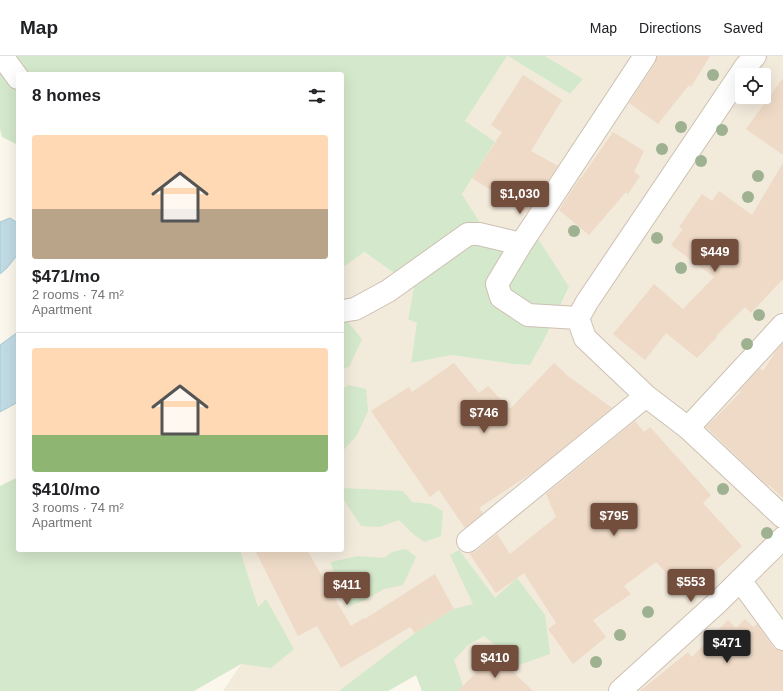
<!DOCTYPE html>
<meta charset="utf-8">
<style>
:root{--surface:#fff;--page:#f2f2f2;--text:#202124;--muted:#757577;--line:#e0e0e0;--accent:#744e3d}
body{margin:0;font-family:Arial,sans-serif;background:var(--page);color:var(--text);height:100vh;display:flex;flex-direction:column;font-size:15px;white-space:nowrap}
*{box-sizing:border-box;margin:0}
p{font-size:13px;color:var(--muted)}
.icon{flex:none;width:22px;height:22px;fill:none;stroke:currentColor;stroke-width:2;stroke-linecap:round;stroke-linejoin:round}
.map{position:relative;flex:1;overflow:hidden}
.panel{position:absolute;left:16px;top:16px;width:328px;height:480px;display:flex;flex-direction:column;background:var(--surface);border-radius:4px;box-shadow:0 4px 16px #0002}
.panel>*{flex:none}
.tools{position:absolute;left:735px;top:12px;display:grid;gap:8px}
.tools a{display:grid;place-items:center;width:36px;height:36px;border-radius:4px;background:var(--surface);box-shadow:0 4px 16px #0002;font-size:20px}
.price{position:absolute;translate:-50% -34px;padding:0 9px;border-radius:4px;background:var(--accent);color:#fff;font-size:13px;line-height:26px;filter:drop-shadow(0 1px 2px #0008)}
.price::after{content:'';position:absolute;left:50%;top:24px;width:12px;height:9px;margin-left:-6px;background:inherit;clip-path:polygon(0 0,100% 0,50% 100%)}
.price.active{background:#222;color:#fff}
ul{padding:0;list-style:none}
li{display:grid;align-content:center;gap:8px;height:212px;padding:0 16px}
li+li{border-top:1px solid var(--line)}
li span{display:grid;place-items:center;height:124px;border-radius:4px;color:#555}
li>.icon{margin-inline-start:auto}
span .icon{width:72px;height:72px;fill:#fffc;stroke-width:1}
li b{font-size:17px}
h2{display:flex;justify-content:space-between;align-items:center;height:48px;padding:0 16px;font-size:17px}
header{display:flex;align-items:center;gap:24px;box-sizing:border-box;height:56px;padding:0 20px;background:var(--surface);border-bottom:1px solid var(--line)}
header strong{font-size:19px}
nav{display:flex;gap:22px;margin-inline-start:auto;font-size:14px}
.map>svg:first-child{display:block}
</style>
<header>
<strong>Map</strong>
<nav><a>Map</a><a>Directions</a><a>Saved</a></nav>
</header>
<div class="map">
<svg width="783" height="635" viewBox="0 0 783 635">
<rect width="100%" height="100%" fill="#fbf7ec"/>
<path fill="#f2eadb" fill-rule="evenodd" d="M 507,0 L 508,0 L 570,38 L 582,23 L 545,0 L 783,0 L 783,635 L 422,635 L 416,619 L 388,635 L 223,635 L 241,608 L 258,551 L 240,494 L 342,494 L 342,313 L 349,311 L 342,259 L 342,212 L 363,196 L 414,231 L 408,262 L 418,267 L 411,307 L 452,299 L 513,308 L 530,309 L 544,284 L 569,232 L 539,184 L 497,195 L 462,138 L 495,87 L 465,65 ZM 742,19 L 764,19 L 764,41 L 742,41 Z"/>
<path fill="#d4e8cb" d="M 0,0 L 507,0 L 465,65 L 495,86 L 462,138 L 497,194 L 539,184 L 569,231 L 544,284 L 530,309 L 513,308 L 452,299 L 411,307 L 417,267 L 408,263 L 414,231 L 364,196 L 342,212 L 342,18 L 18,18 L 18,89 L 2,81 L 0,73 Z
M 508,0 L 545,0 L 583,23 L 570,38 Z
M 342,259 L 362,283 L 349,311 L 342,313 Z
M 349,329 L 366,333 L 368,355 L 357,379 L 342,396 L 342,333 Z
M 18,421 L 18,494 L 240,494 L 258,551 L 266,543 L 294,593 L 271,612 L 241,608 L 194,635 L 0,635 L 0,430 Z
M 342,431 L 343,432 L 403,435 L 412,446 L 430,448 L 443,455 L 441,480 L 424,486 L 412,477 L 399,464 L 379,471 L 361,470 L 342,441 Z
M 406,493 L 416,501 L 403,529 L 384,533 L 363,545 L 350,550 L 335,523 L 331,506 L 358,500 L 384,502 L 392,496 Z
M 459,494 L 495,542 L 517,522 L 545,559 L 550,598 L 519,609 L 484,580 L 468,589 L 454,604 L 463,630 L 467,635 L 422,635 L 416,619 L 388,635 L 339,635 L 415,577 L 454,553 L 473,548 L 450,499 Z"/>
<path fill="#c1dbe4" stroke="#a8c9d5" d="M 10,162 L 18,167 L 18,198 L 7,212 L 0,218 L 0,166 Z
M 18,276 L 18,346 L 0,356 L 0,289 Z"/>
<path fill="#eedac6" d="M 657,0 L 710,0 L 691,31 L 689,29 L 658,68 L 629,47 L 655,7 Z
M 523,19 L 562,44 L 531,95 L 558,110 L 540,137 L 538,136 L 535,145 L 527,157 L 472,122 L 502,76 L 491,69 Z
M 783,22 L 783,99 L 746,73 Z
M 613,76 L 644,95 L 634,116 L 640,120 L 628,138 L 626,136 L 589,179 L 559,154 L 580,122 L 581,122 Z
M 783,107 L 783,223 L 751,257 L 745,251 L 716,280 L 717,281 L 697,302 L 666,277 L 645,304 L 613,278 L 654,228 L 683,253 L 714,221 L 671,189 L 683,173 L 679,171 L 702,138 L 712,145 L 719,135 L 752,159 Z
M 783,287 L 783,442 L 769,429 L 768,430 L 706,371 L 741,336 L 739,335 L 760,312 L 763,315 L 776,295 Z
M 454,307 L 479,337 L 488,330 L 510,353 L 554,307 L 568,320 L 612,352 L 535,415 L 479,452 L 483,457 L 465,472 L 439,434 L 430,441 L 371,355 L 409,331 L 412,336 Z
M 635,365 L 644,376 L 650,371 L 711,439 L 703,447 L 742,490 L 688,540 L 656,506 L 624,530 L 631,538 L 593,564 L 606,581 L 573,608 L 548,573 L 556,567 L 524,517 L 496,537 L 469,497 L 476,495 L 497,478 L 510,498 L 556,461 L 546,438 Z
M 255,494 L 307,494 L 351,570 L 364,562 L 365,563 L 435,518 L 454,553 L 415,577 L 410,571 L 341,612 L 317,570 L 298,580 Z
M 745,563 L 753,571 L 757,568 L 773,591 L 778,594 L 783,595 L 783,635 L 640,635 L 688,596 L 692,601 L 728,564 L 736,572 Z
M 494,598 L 533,635 L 458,635 Z"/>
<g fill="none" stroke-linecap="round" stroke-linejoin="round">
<defs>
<path id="minor" d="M 2,0 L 18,22
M 755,0 L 746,10 L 587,246 L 578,262 L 585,282 L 646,340 L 688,372 L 783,461
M 342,255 L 355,253 L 388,235 L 468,178 L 479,178 L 521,188
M 578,262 L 528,259 L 501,241 L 497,228 L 521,188 L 645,0
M 688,372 L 783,269
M 468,485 L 646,340
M 740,524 L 783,583
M 620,635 L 719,545 L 783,482"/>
</defs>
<use href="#minor" stroke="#cdc0b2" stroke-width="24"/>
<use href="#minor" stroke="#fff" stroke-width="22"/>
</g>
<g fill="#9eb292">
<circle cx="713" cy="19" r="6"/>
<circle cx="681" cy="71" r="6"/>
<circle cx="722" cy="74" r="6"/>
<circle cx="662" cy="93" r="6"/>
<circle cx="701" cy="105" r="6"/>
<circle cx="758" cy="120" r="6"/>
<circle cx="748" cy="141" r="6"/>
<circle cx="574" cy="175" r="6"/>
<circle cx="657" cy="182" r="6"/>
<circle cx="726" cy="192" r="6"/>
<circle cx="681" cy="212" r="6"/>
<circle cx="759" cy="259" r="6"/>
<circle cx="747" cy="288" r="6"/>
<circle cx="723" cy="433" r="6"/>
<circle cx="767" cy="477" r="6"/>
<circle cx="648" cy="556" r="6"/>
<circle cx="620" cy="579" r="6"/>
<circle cx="596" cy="606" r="6"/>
</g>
</svg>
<div class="tools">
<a><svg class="icon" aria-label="locate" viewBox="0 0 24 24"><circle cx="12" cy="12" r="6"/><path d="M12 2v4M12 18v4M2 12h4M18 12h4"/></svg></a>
</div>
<b class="price" style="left:520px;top:159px">$1,030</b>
<b class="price" style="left:715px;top:217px">$449</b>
<b class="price" style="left:484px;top:378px">$746</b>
<b class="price" style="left:614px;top:481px">$795</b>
<b class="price" style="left:691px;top:547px">$553</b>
<b class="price" style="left:347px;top:550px">$411</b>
<b class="price active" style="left:727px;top:608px">$471</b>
<b class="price" style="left:495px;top:623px">$410</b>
<section class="panel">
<h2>8 homes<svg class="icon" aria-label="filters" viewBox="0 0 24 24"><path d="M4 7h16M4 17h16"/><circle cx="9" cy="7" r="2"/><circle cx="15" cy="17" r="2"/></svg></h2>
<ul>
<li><span style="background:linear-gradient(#ffd9b3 60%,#b9a48a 0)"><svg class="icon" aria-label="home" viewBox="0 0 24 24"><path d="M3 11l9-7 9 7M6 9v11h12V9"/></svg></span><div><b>$471/mo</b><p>2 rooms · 74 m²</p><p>Apartment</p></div></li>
<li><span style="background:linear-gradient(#ffd9b3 70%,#8fb573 0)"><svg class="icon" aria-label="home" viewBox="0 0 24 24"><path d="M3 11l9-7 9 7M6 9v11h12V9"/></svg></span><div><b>$410/mo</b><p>3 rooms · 74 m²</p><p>Apartment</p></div></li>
</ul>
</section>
</div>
